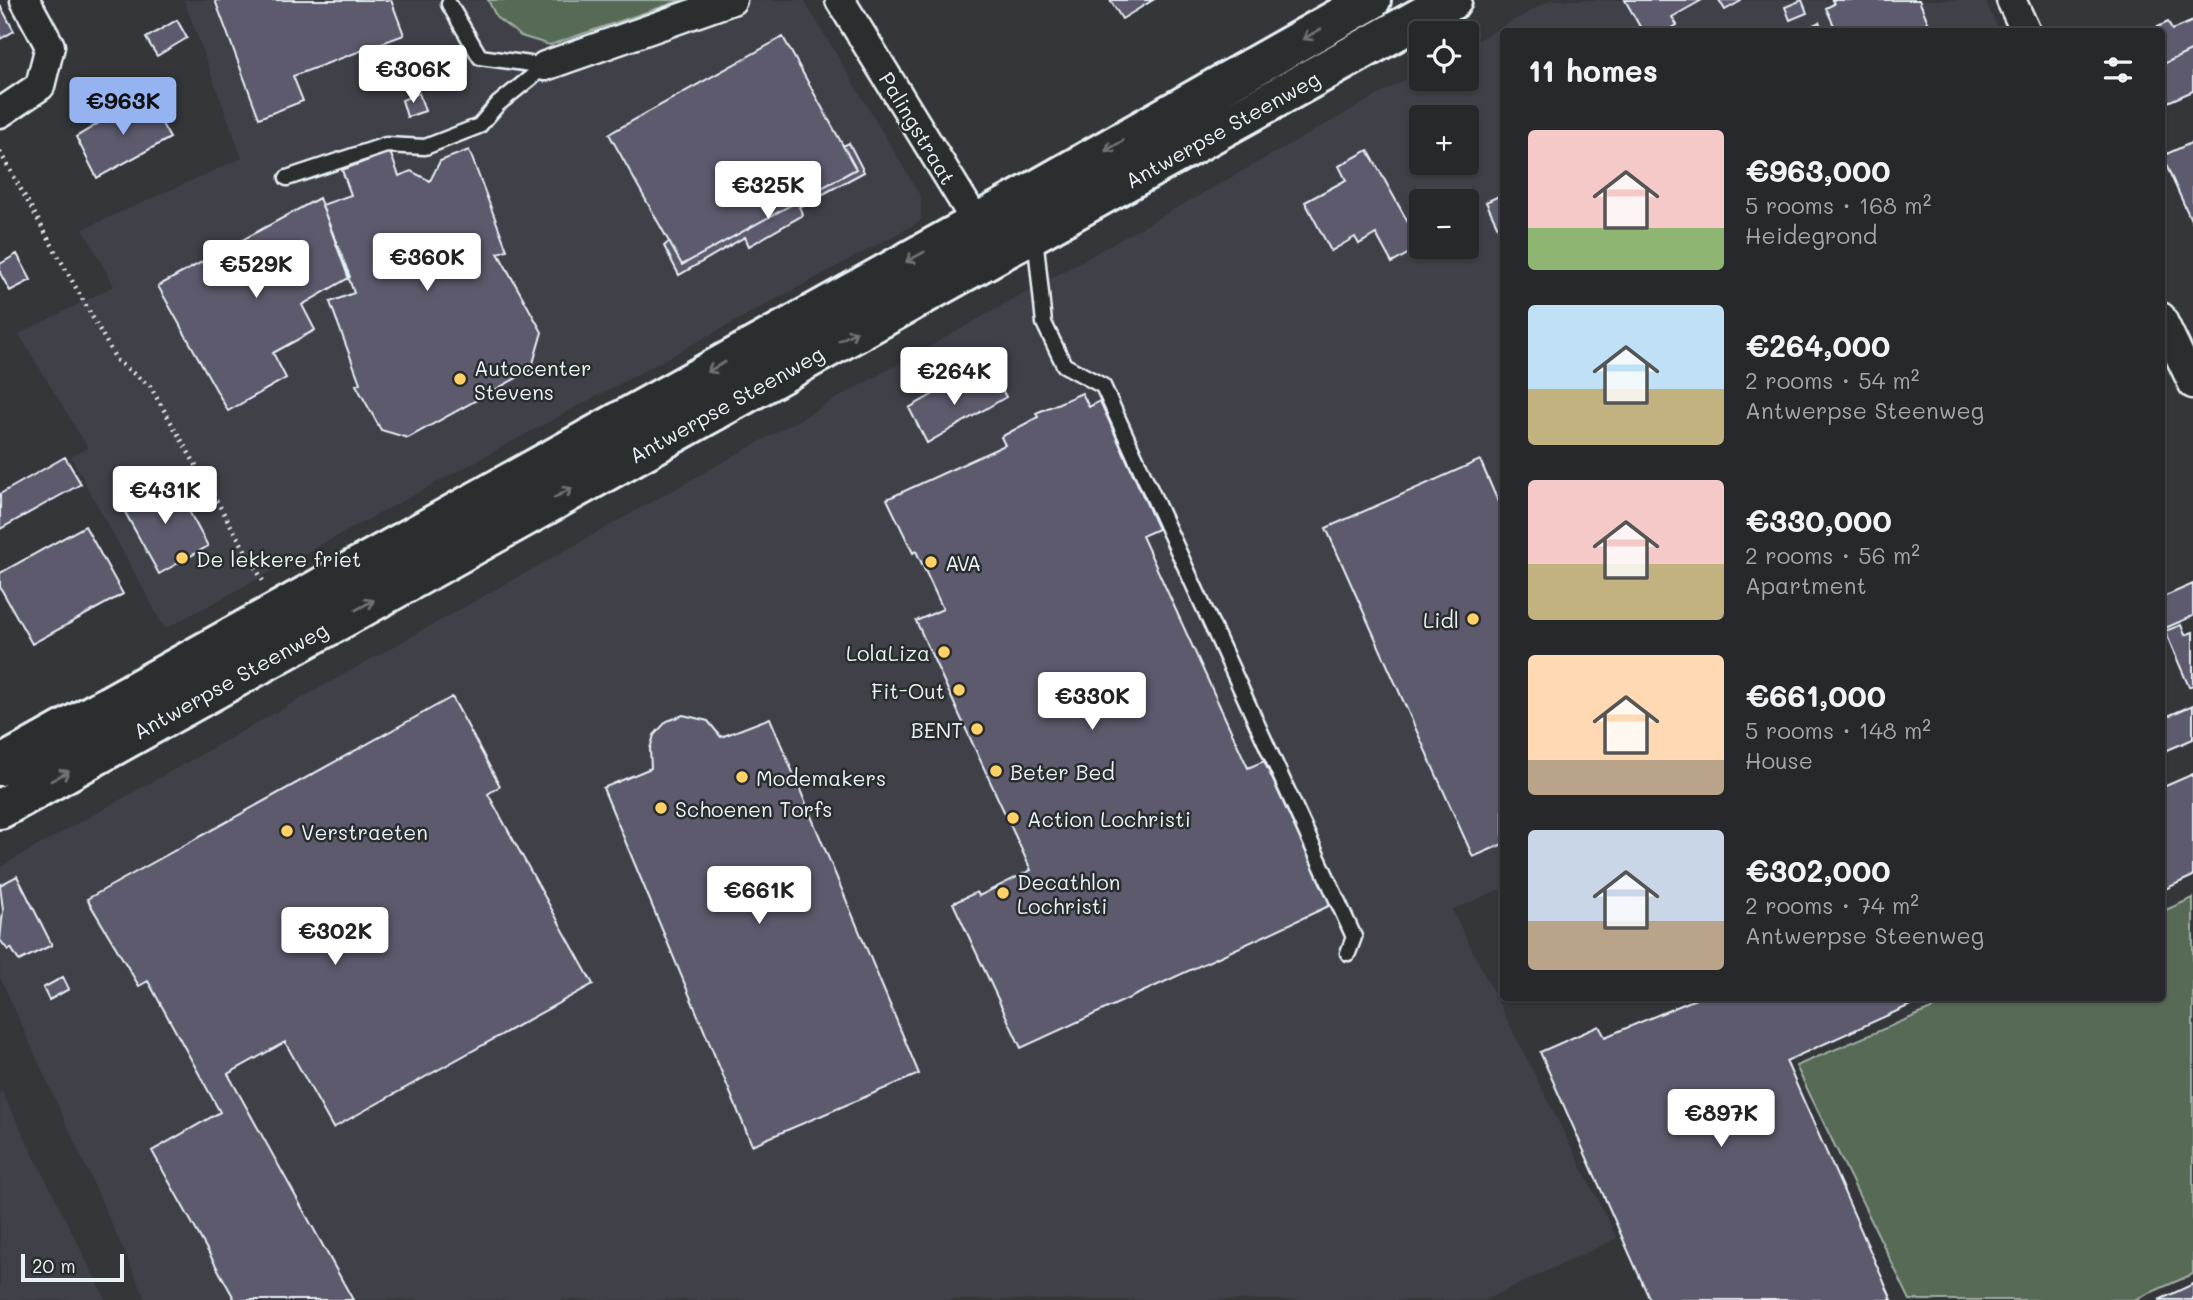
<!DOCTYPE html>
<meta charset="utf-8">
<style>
:root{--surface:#27282c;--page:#333438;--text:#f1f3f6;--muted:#a4a6a9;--line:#434448;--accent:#95b2f1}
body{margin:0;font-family:Mali,sans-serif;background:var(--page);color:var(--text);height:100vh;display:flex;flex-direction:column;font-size:26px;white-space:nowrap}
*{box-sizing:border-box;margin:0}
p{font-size:23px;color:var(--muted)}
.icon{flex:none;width:38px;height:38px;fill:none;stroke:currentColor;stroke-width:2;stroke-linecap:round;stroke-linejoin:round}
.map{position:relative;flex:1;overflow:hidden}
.drawer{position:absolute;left:1500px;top:28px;width:665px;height:973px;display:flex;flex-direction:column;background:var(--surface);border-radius:7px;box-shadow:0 2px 5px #0004,0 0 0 2px var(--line)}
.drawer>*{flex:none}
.fabs{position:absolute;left:1409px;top:21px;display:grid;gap:14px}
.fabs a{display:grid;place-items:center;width:70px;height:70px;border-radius:7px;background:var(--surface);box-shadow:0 2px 5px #0004,0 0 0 2px var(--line);font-size:35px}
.scale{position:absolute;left:21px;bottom:18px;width:103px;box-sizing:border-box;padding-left:7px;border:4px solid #e8f1f8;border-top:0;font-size:19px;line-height:24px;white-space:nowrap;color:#e8f1f8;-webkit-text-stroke:5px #2a2d2e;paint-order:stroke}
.price{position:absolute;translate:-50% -60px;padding:0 16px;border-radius:7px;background:#fff;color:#222;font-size:23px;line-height:46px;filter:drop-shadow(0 2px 4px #0008)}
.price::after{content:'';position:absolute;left:50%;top:42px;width:21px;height:16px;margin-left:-10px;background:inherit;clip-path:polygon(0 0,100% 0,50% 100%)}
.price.active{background:var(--accent);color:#111}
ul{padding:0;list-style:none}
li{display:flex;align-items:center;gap:21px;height:175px;padding:0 28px}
li span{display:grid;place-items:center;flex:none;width:196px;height:140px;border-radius:7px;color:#555}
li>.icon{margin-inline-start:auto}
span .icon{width:84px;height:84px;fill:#fffc;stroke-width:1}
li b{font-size:30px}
h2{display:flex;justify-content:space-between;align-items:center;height:84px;padding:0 28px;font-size:30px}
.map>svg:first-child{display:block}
</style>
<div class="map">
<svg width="2193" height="1300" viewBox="0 0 2193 1300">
<rect width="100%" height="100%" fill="#34363a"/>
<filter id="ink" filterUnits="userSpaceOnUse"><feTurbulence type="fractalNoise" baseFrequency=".0143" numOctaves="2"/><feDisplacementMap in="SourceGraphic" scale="14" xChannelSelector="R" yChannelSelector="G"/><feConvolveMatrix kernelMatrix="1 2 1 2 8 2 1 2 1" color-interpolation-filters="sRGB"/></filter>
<g filter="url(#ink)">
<path fill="#404149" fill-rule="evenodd" d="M 184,0 L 488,0 L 497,18 L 550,45 L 682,0 L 804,0 L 921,197 L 921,221 L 165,629 L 71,457 L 88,448 L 19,334 L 114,286 L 83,229 L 242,158 Z
M 1551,0 L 1985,0 L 1999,31 L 1503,32 L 1503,888 L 1452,910 L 1617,1238 L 1485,1300 L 146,1300 L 0,977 L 0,867 L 1421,71 L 1421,79 L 1466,79 L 1467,46 ZM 1421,117 L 1466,117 L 1466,163 L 1421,163 ZM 1421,201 L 1466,201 L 1466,247 L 1421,247 Z
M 0,1088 L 106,1300 L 0,1300 Z"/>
<path fill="#576a54" stroke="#a0aea6" stroke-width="2" d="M 488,0 L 682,0 L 550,45 L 521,36 L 497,18 Z
M 2193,898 L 2193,1274 L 2134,1300 L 1910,1300 L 1796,1066 L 1957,998 L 2161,998 L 2161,912 Z"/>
<path fill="#5b5a6c" stroke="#e8f1f8" stroke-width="2" d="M 215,0 L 391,0 L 404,35 L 293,76 L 303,101 L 259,118 Z
M 1110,0 L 1153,0 L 1122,19 Z
M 1625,0 L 1702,0 L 1672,17 L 1677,25 L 1665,32 L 1643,32 Z
M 1719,0 L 1741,0 L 1741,1 L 1725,10 Z
M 1802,0 L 1807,13 L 1790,20 L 1785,7 Z
M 1832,0 L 1919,0 L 1932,32 L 1847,32 L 1844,26 L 1836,30 L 1826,8 L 1834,4 Z
M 0,5 L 14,31 L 0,39 Z
M 177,20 L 187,38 L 157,56 L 146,38 Z
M 2193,21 L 2193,50 L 2161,65 L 2161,32 L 2147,32 L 2168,22 L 2172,30 Z
M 1819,22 L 1824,32 L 1800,32 Z
M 783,37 L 856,169 L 682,265 L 609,134 Z
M 2193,50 L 2193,91 L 2161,105 L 2161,65 Z
M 419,93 L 425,111 L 407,117 L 402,100 Z
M 146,95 L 170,138 L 97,178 L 76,137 Z
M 2193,142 L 2193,222 L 2192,222 L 2162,156 Z
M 849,143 L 864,172 L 799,207 L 803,215 L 749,246 L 745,237 L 679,275 L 664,246 L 669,242 L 682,265 L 856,169 L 843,146 Z
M 469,150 L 507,250 L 498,253 L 542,332 L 531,370 L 408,438 L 381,430 L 356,385 L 360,383 L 330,302 L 354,293 L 322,205 L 351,195 L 342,170 L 390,152 L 399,176 L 411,171 L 430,181 L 440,161 Z
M 1368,150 L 1421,246 L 1392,263 L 1376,234 L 1359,244 L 1355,237 L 1331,251 L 1305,202 L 1346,180 L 1339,166 Z
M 1503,194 L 1503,238 L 1486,202 Z
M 319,198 L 350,277 L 302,305 L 315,330 L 273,353 L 286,378 L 228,411 L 158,286 Z
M 17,254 L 31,280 L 10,291 L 0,273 L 0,264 Z
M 994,375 L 1006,397 L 927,443 L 909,408 L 953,383 L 960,394 Z
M 1082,393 L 1089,407 L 1100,401 L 1158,529 L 1142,536 L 1248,768 L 1264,761 L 1331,905 L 1021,1048 L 953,903 L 977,892 L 979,896 L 1031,870 L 916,621 L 943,609 L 916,551 L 913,553 L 887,499 L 1005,445 L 1001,437 L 1038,417 L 1036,413 Z
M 65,457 L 81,484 L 0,529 L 0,494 Z
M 1480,460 L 1503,513 L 1503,844 L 1473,857 L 1326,528 Z
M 171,478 L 208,546 L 159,574 L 121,505 Z
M 85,526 L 123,594 L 32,644 L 0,587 L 0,573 Z
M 2193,584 L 2193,616 L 2161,630 L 2161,598 Z
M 2181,625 L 2185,635 L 2193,632 L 2193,685 L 2189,687 L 2165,631 Z
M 452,697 L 500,786 L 488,794 L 593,984 L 333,1128 L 285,1042 L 228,1074 L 353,1300 L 235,1300 L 152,1151 L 220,1112 L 148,981 L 139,986 L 87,899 Z
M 2193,705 L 2193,739 L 2163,752 L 2161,719 Z
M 683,715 L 708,721 L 721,737 L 770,718 L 919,1074 L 752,1145 L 603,788 L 651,768 L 650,749 L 654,735 L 667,721 Z
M 2193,774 L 2193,876 L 2161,891 L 2161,788 Z
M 17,876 L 52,945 L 19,961 L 11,948 L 8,950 L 0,940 L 3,910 L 0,885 Z
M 63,977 L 69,989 L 49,1000 L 43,988 Z
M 1698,998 L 1926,998 L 1786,1061 L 1892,1300 L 1650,1300 L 1540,1052 L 1599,1026 L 1605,1037 Z
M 2193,1284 L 2193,1300 L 2159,1300 Z"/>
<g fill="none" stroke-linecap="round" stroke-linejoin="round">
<defs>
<path id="service" d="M 449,4 L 480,57 L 545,66
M 287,178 L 386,145 L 425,147 L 479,126 L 498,104 L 545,66
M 1035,235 L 1044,323 L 1064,365 L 1103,386 L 1354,937 L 1348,953"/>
<path id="minor" d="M 840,0 L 986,238
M 2011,0 L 2026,32
M 545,66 L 732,0
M 0,113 L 40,86 L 50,46 L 25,0
M 2161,317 L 2193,384"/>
<path id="primary" d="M 0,766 L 1031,193 L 1371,0
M 0,809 L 1452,0"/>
</defs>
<use href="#service" stroke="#e8f1f8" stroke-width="19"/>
<use href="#minor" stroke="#e8f1f8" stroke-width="33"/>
<use href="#primary" stroke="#e8f1f8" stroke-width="44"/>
<path stroke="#e8f1f8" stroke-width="4.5" stroke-dasharray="2 5" stroke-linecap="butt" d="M 0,152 L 117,361 L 150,386 L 263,581"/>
<use href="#service" stroke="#2a2d2e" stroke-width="14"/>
<use href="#minor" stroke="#2a2d2e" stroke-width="28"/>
<use href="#primary" stroke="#2a2d2e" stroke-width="38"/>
</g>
<defs><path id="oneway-shaft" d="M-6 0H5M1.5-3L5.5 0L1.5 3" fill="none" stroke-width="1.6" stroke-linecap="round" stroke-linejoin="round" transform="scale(1.75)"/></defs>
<g stroke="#6c7275">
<use href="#oneway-shaft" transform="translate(1312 34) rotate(150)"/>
<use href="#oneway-shaft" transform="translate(1114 146) rotate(150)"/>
<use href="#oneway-shaft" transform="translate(915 257) rotate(151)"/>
<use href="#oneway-shaft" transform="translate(848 336) rotate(-29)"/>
<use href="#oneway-shaft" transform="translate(716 367) rotate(151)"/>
<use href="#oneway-shaft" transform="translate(563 493) rotate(-29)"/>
<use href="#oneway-shaft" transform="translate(365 605) rotate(-29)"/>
<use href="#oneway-shaft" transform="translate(60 776) rotate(-29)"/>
</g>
</g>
<g fill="#ffd166" stroke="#2a2d2e" stroke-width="2.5">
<circle cx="460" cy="379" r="7"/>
<circle cx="182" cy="558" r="7"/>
<circle cx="931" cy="562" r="7"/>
<circle cx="1473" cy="619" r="7"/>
<circle cx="944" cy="652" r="7"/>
<circle cx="959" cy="690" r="7"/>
<circle cx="977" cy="729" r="7"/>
<circle cx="996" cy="771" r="7"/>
<circle cx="742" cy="777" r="7"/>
<circle cx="661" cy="808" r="7"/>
<circle cx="1013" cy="818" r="7"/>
<circle cx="287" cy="831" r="7"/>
<circle cx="1003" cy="893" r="7"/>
</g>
<g text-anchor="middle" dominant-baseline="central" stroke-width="5" stroke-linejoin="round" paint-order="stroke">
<g font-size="21" fill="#e8f1f8" stroke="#2a2d2e">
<text transform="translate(918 128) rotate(59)">Palingstraat</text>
<text transform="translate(1222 129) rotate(-29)">Antwerpse Steenweg</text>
<text transform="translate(726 404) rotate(-29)">Antwerpse Steenweg</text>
<text transform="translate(230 680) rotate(-29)">Antwerpse Steenweg</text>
</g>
<g font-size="21" fill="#e8f1f8" stroke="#2a2d2e" text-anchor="start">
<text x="474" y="367">Autocenter<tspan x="474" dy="24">Stevens</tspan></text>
<text x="196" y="558">De lekkere friet</text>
<text x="945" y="562">AVA</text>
<text x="1459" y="619" text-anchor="end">Lidl</text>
<text x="930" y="652" text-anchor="end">LolaLiza</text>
<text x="945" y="690" text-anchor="end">Fit-Out</text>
<text x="963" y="729" text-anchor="end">BENT</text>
<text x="1010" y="771">Beter Bed</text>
<text x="756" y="777">Modemakers</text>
<text x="675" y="808">Schoenen Torfs</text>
<text x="1027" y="818">Action Lochristi</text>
<text x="301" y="831">Verstraeten</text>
<text x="1017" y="881">Decathlon<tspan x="1017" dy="24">Lochristi</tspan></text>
</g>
</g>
</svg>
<div class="fabs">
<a><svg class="icon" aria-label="locate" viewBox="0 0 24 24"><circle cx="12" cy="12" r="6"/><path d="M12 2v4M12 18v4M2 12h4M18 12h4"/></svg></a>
<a>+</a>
<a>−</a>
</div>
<div class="scale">20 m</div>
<b class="price" style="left:413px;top:105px">€306K</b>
<b class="price active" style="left:123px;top:137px">€963K</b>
<b class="price" style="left:768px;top:221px">€325K</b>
<b class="price" style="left:427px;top:293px">€360K</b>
<b class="price" style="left:256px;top:300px">€529K</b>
<b class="price" style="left:954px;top:407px">€264K</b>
<b class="price" style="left:165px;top:526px">€431K</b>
<b class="price" style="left:1092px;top:732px">€330K</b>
<b class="price" style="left:759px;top:926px">€661K</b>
<b class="price" style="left:335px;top:967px">€302K</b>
<b class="price" style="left:1721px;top:1149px">€897K</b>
<section class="drawer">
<h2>11 homes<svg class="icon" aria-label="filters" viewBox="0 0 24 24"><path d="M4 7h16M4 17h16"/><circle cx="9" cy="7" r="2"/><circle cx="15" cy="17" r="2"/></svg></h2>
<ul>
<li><span style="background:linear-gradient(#f6c9c9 70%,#8fb573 0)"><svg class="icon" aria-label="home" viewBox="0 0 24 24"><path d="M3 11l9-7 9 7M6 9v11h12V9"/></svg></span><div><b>€963,000</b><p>5 rooms · 168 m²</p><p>Heidegrond</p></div></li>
<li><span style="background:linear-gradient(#bfe0f5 60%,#c2b280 0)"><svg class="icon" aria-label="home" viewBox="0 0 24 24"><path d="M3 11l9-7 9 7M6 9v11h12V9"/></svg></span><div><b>€264,000</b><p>2 rooms · 54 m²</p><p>Antwerpse Steenweg</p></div></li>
<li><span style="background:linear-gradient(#f6c9c9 60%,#c2b280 0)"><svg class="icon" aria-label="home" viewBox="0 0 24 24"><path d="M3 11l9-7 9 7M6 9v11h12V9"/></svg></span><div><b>€330,000</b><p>2 rooms · 56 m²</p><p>Apartment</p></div></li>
<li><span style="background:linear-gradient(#ffd9b3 75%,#b9a48a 0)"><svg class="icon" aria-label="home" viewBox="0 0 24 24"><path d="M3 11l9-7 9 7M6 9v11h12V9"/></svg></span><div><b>€661,000</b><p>5 rooms · 148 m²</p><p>House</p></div></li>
<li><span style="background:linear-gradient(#c9d6e8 65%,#b9a48a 0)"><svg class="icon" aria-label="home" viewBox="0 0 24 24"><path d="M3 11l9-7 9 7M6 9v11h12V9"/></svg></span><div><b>€302,000</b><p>2 rooms · 74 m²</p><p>Antwerpse Steenweg</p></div></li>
</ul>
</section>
</div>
